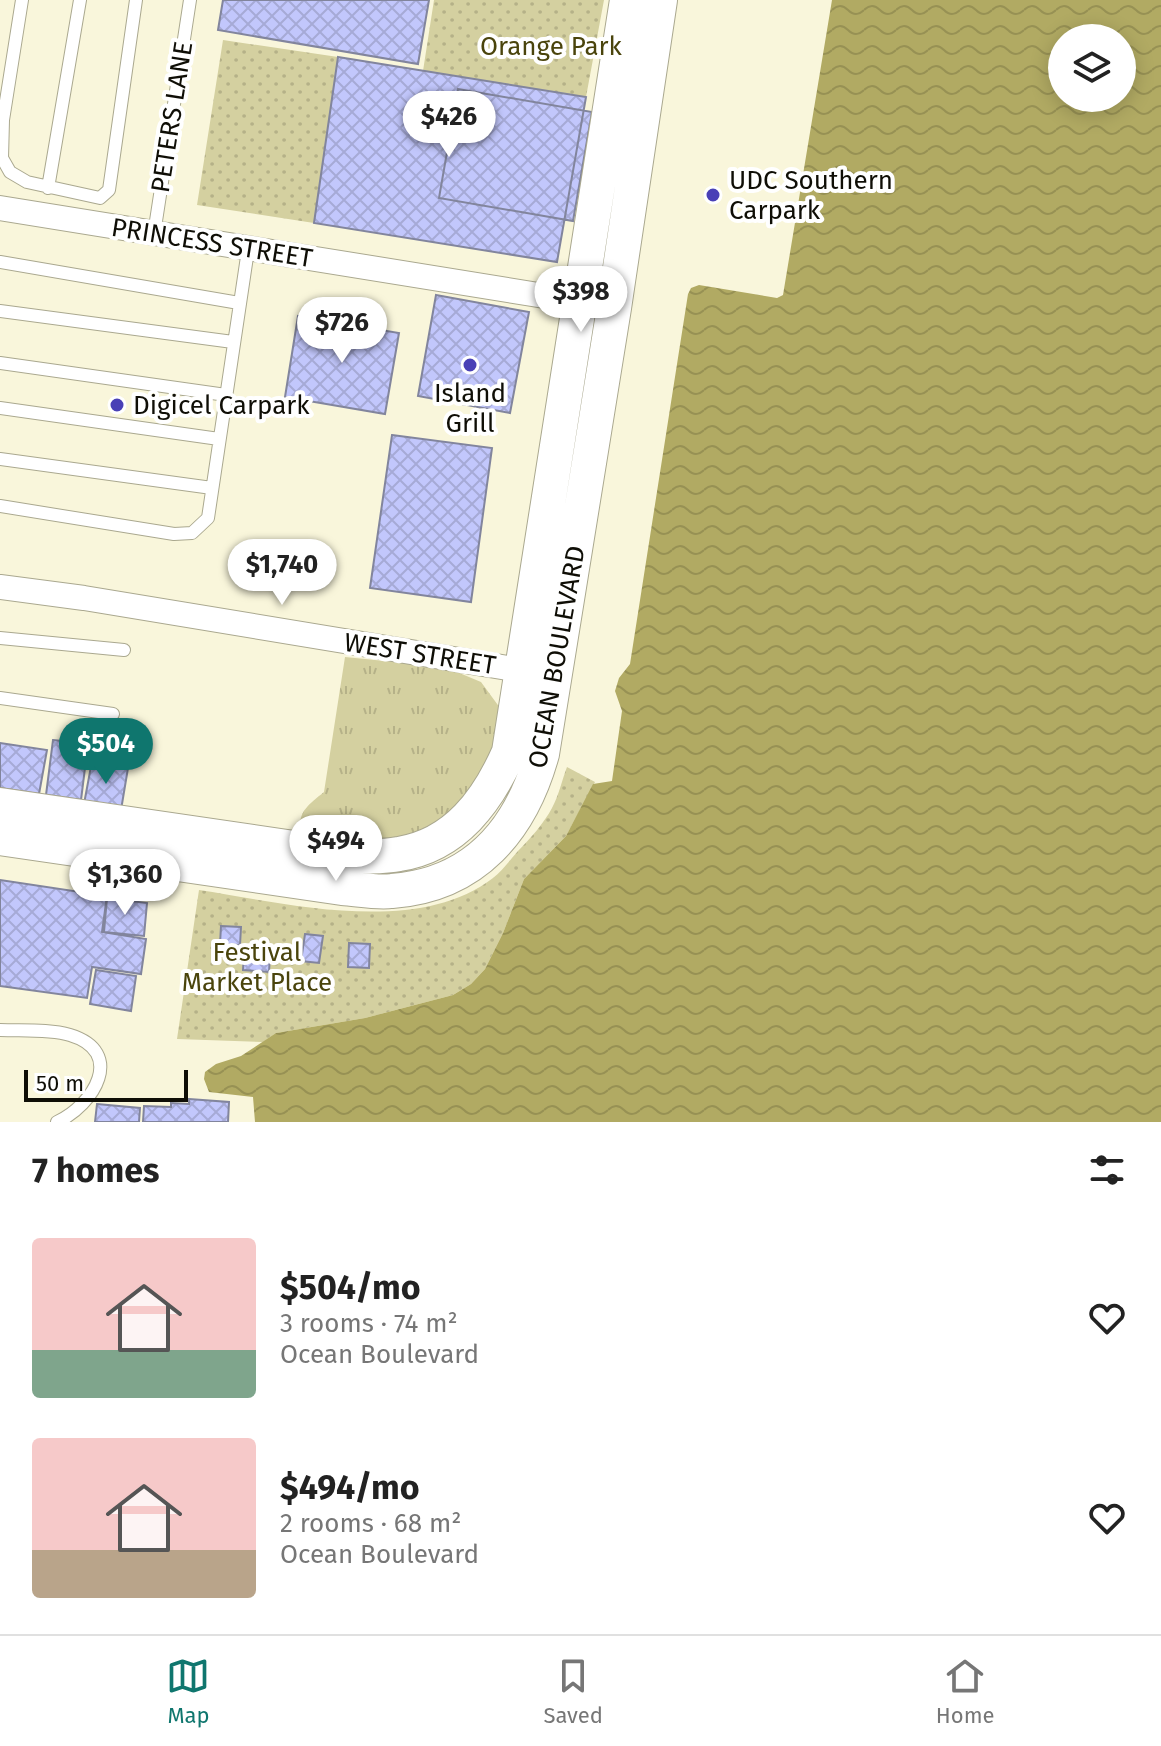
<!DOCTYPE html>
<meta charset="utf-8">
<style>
:root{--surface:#fff;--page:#f2f2f2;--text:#222;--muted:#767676;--line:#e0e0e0;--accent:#0f766e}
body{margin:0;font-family:"Fira Sans",sans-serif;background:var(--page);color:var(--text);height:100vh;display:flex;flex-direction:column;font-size:30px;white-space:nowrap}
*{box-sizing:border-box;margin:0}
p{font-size:26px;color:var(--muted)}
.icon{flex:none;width:44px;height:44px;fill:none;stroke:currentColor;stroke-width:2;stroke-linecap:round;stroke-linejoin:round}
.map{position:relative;height:1122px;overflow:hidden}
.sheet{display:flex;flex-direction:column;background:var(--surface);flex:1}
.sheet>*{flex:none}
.fabs{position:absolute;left:1048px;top:24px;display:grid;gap:16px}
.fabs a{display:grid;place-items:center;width:88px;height:88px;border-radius:50%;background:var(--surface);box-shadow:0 4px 20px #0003;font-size:40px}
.scale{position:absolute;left:24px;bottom:20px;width:164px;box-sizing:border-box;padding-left:8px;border:4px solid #0f0e06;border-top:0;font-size:22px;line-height:28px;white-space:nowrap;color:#0f0e06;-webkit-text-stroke:6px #fff;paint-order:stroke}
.price{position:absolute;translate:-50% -68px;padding:0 18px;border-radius:28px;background:#fff;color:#222;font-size:26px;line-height:52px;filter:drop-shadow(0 2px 4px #0008)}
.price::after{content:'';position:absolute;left:50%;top:48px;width:24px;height:18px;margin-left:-12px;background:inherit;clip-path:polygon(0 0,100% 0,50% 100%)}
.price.selected{background:var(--accent);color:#fff}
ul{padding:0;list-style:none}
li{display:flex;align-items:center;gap:24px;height:200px;padding:0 32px}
li span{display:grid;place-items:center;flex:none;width:224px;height:160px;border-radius:8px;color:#555}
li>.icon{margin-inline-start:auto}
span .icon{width:96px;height:96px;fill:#fffc;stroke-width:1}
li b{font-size:34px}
h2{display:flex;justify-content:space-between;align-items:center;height:96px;padding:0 32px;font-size:34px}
.tab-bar{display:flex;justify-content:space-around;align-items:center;height:112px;border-top:2px solid var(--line);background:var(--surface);font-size:22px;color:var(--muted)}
.tab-bar a{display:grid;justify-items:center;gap:4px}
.tab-bar .selected{color:var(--accent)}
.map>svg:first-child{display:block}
</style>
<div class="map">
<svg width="1161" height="1122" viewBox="0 0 1161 1122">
<defs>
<pattern id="grass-tufts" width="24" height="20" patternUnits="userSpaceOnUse" patternTransform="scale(2)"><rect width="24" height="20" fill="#d4d0a0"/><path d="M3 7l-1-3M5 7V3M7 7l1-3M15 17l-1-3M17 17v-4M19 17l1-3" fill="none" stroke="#b5b188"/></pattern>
<pattern id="park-dots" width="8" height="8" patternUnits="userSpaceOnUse" patternTransform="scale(2)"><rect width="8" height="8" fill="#d4d0a0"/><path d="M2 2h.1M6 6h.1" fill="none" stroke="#b5b188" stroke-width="1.8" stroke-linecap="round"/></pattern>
<pattern id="water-waves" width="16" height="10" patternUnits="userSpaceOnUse" patternTransform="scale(2)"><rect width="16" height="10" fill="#b1aa63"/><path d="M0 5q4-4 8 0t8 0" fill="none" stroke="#979154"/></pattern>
<pattern id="building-cross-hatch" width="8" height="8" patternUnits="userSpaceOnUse" patternTransform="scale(2)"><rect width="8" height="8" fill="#c2c7fc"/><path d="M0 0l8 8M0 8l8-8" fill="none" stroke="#a6aad6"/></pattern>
</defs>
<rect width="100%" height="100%" fill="#f9f6db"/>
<path fill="url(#grass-tufts)" d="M 345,657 L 445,667 L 481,682 L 503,712 L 501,749 L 435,841 L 302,843 C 296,814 303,809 324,792 Z"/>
<path fill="url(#park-dots)" d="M 434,0 L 604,0 L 586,97 L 423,71 Z
M 223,40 L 338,57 L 314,223 L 197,205 Z
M 567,767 L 595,782 L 566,836 L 524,879 L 503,933 L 485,969 L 471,984 L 453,995 L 365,1018 L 276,1033 L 263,1042 L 177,1039 L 199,890 C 285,903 417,937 493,878 C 502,871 510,860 518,851 C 530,839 544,823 552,808 C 559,795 562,780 567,767 Z"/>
<path fill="url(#water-waves)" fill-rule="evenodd" d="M 832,0 L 1161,0 L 1161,1122 L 255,1122 L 253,1097 L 209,1092 L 204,1079 L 205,1072 L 216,1064 L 241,1056 L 276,1033 L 365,1018 L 453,995 L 471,984 L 485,969 L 503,933 L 524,879 L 566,836 L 593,784 L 612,781 L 622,711 L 615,691 L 619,678 L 630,664 L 688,294 L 691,288 L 699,285 L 777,298 L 783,295 ZM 1062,38 L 1122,38 L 1122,98 L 1062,98 Z"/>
<path fill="url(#building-cross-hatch)" stroke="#82859d" stroke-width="2" d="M 223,0 L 429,0 L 418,64 L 218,30 Z
M 338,57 L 586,97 L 557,262 L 314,223 Z
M 458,89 L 592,112 L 573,221 L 439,198 Z
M 436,295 L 529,312 L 510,413 L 418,396 Z
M 298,316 L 399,333 L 385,414 L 285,397 Z
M 392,435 L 492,448 L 471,602 L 370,588 Z
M 53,740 L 88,744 L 81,800 L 46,795 Z
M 0,743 L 47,750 L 39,794 L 0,788 Z
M 92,761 L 128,768 L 121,810 L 84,804 Z
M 0,880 L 107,896 L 102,932 L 146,939 L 141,974 L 92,967 L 87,998 L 0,986 Z
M 107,898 L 147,903 L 144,936 L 104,932 Z
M 221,926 L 241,927 L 240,945 L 220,944 Z
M 305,934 L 323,936 L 319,963 L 301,961 Z
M 349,943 L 370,944 L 369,968 L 348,967 Z
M 244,953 L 270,956 L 269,972 L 243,970 Z
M 96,970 L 136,976 L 131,1011 L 90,1004 Z
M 189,1099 L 229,1102 L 228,1122 L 143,1122 L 144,1106 L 171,1107 L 171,1103 L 189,1104 Z
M 97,1104 L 140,1108 L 139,1122 L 95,1122 Z"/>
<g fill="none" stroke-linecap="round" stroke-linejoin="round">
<defs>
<path id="lane" d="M 22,0 L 3,120 L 2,158 L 10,172 L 27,182 L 100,198 L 109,190 L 136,0
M 48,188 L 80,0
M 154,234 L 190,0
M 0,262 L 239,303
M 0,311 L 233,342
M 0,363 L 226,395
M 0,408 L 219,439
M 0,459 L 212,488
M 0,506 L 174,534 L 192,533 L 208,518 L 248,250
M 0,638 L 124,650
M 0,698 L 113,714
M 0,1030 C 22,1031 49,1029 70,1035 C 126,1052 94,1105 57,1122"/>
<path id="street" d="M 0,208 L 594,304
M 0,587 L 84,598 L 538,673"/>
<path id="secondary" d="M 0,805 L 355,857 C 369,856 384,857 399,854 C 456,845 488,800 509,752 L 627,0
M 0,838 L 342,888 C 358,889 376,893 392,891 C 475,885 521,829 542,754 L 614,308 L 660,0"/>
</defs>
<use href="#lane" stroke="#aaa88f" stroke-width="14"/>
<use href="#street" stroke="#aaa88f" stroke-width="26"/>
<use href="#secondary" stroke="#aaa88f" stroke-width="36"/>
<use href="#lane" stroke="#fff" stroke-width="12"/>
<use href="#street" stroke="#fff" stroke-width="24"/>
<use href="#secondary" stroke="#fff" stroke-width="34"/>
</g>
<g fill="#4940b6" stroke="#fff" stroke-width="3">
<circle cx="713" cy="195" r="8"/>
<circle cx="470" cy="365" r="8"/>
<circle cx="117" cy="405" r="8"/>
</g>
<g text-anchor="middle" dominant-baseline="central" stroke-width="8" stroke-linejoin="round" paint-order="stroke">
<g font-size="26" fill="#4a440c" stroke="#fff">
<text x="551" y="46">Orange Park</text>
<text x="257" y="952">Festival<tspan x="257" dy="30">Market Place</tspan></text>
</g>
<g font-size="26" fill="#0f0e06" stroke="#fff">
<text transform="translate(172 117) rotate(-81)">PETERS LANE</text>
<text transform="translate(212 243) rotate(9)">PRINCESS STREET</text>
<text transform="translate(420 654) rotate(9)">WEST STREET</text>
<text transform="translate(557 657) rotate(-80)">OCEAN BOULEVARD</text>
</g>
<g font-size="26" fill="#0f0e06" stroke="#fff" text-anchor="start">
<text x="729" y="180">UDC Southern<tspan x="729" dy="30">Carpark</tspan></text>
<text x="470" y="393" text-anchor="middle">Island<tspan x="470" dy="30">Grill</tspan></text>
<text x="133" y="405">Digicel Carpark</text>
</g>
</g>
</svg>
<div class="fabs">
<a><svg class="icon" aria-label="layers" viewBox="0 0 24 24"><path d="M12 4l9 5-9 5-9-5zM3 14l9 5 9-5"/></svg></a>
</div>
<div class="scale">50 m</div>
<b class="price" style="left:449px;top:159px">$426</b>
<b class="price" style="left:581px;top:334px">$398</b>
<b class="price" style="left:342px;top:365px">$726</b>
<b class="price" style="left:282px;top:607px">$1,740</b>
<b class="price selected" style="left:106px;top:786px">$504</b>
<b class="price" style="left:336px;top:883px">$494</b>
<b class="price" style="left:125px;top:917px">$1,360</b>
</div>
<section class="sheet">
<h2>7 homes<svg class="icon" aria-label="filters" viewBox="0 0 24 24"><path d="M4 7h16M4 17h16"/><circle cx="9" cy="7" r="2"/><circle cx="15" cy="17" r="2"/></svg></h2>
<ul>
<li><span style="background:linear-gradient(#f6c9c9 70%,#7fa58c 0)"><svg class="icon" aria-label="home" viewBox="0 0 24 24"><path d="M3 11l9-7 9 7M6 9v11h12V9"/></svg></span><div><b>$504/mo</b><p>3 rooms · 74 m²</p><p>Ocean Boulevard</p></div><svg class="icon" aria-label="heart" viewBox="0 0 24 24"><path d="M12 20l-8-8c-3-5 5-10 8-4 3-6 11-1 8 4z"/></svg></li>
<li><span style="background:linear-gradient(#f6c9c9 70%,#b9a48a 0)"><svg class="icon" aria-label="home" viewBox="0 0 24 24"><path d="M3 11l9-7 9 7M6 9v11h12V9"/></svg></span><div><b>$494/mo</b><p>2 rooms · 68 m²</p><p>Ocean Boulevard</p></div><svg class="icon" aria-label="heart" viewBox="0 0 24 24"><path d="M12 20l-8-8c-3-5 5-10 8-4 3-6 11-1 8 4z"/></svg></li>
</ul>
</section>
<nav class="tab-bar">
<a class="selected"><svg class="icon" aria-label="map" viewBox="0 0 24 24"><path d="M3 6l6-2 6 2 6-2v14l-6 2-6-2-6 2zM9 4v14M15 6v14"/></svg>Map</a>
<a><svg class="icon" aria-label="saved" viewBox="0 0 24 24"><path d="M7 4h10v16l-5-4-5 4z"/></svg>Saved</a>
<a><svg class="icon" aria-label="home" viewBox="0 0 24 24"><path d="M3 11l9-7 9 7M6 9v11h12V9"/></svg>Home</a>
</nav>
